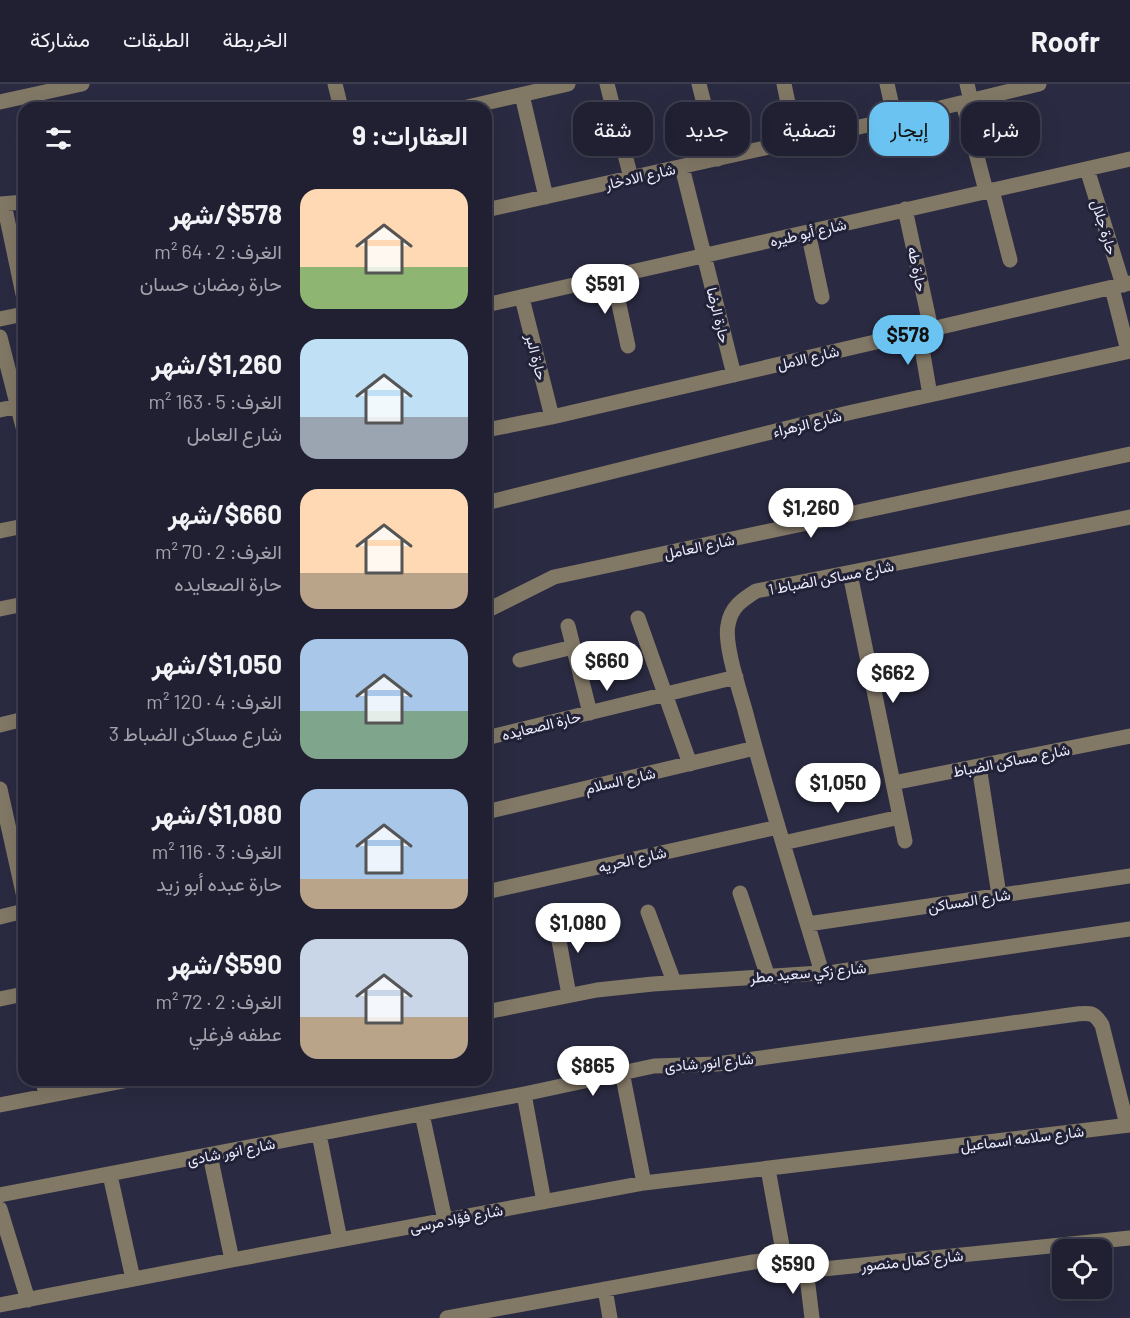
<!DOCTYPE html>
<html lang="ar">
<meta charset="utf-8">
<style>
:root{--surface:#202032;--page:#28283a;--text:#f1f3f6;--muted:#a2a3ac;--line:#3d3e4d;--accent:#6ac3f1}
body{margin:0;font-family:Barlow,Vazirmatn,sans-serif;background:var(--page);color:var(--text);direction:rtl;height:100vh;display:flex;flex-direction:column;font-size:22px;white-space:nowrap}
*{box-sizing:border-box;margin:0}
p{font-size:20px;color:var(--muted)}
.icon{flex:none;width:33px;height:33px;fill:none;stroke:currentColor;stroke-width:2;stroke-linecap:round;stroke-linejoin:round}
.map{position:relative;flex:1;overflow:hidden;direction:ltr}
.panel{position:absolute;left:18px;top:18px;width:474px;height:984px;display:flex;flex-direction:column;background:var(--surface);border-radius:18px;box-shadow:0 6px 24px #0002,0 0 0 2px var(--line);direction:rtl}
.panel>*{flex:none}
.guide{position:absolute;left:510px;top:18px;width:530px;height:54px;direction:rtl;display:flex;gap:12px}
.fabs{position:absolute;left:1052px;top:1155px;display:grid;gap:12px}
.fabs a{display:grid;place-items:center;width:60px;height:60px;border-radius:12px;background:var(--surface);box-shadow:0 6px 24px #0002,0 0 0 2px var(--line);font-size:30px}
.price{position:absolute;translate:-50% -51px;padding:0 14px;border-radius:21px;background:#fff;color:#222;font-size:20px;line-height:39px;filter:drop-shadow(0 2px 3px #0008)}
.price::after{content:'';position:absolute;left:50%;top:36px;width:18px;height:14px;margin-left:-9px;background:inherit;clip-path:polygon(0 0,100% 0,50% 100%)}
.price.active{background:var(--accent);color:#111}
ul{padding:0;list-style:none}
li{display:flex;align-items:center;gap:18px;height:150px;padding:0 24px}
li span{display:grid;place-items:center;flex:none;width:168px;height:120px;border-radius:18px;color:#555}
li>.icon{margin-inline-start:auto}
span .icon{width:72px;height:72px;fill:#fffc;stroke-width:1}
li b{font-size:26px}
h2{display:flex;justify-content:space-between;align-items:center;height:72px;padding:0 24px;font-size:26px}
.tag{padding:0 21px;border-radius:18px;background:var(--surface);box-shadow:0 6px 24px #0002,0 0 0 2px var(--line);font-size:21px;line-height:54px}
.tag.active{background:var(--accent);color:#111}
header{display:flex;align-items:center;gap:36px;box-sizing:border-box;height:84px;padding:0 30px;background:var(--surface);border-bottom:2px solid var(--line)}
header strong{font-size:28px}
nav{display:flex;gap:33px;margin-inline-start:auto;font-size:21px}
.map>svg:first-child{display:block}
</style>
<header>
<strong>Roofr</strong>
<nav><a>الخريطة</a><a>الطبقات</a><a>مشاركة</a></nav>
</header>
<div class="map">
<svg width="1130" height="1234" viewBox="0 0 1130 1234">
<rect width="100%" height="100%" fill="#2a2a42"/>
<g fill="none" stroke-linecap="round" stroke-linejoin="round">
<path stroke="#827866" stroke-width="15" d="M 335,0 L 341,24
M 607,0 L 631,94
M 699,0 L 718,75
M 784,0 L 796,57
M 887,0 L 895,35
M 967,0 L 971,17
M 522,11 L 546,113
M 0,18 L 82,0
M 963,19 L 986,107
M 463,24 L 568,0
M 682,83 L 734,291
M 1087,85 L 1123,201
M 992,106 L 1010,176
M 0,120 L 24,118
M 4,120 L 24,215
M 905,125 L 931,245
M 486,126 L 895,35 L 1039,0
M 808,148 L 822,213
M 613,193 L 628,262
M 1112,204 L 1128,267
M 522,214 L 552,333
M 486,221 L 1130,75
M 0,235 L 24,230
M 919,247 L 930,311
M 0,253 L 24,347
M 0,326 L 24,321
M 486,346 L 552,333 L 1130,199
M 486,419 L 848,329 L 1130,267
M 0,447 L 24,442
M 850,490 L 905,757
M 0,525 L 24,520
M 486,527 L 554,493 L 1130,370
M 638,534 L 690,680
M 568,542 L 590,629
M 520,576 L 573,563
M 0,641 L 24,635
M 486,654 L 736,593
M 979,682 L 999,811
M 893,699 L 1130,652
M 0,705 L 24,813
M 486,728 L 755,664
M 783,759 L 900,733
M 486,808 L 778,743
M 740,809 L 768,893
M 648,828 L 674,898
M 0,833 L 24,827
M 555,835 L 569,911
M 808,840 L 1130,792
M 822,889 C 796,801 768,714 745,626 C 739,605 724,560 728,541 C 731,523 742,516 756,507 L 1130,433
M 0,915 L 24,910
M 486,928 L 597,906 L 653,900 L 835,888 L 1130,845
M 622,988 L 644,1099
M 43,996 L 46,1012
M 524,1010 L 544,1118
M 0,1021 L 129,996
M 422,1030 L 445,1136
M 319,1050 L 340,1156
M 210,1071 L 232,1176
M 768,1085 L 785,1178
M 110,1091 L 133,1195
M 0,1111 L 524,1010 L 654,982 L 717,980 L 1077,930 C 1091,929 1094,928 1102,941 L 1127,1041
M 0,1125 L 28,1216
M 806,1185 L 812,1234
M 605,1205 L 610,1234
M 0,1221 L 232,1176 L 644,1099 L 1130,1041
M 447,1234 L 753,1178 L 772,1176 L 806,1185 L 823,1185 L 1130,1154"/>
</g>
<g text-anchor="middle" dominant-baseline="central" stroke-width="6" stroke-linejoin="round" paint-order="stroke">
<g font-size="15" fill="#ebebfb" stroke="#212137">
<text transform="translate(640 92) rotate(-13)">شارع الادخار</text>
<text transform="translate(1105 143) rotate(73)">حارة جلال</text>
<text transform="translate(808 148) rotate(-13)">شارع أبو طيره</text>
<text transform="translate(918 185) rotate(78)">حارة طه</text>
<text transform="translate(719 231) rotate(76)">حارة الرضا</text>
<text transform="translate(537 273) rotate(76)">حارة البر</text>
<text transform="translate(808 273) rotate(-13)">شارع الامل</text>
<text transform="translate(807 339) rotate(-14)">شارع الزهراء</text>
<text transform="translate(699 462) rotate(-12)">شارع العامل</text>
<text transform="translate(831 493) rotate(-11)">شارع مساكن الضباط 1</text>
<text transform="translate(541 641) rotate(-14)">حارة الصعايده</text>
<text transform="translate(1011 676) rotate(-11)">شارع مساكن الضباط</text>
<text transform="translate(620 696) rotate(-13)">شارع السلام</text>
<text transform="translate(632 775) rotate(-13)">شارع الحريه</text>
<text transform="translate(969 816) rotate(-9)">شارع المساكن</text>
<text transform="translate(808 888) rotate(-5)">شارع زكي سعيد مطر</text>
<text transform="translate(709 978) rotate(-5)">شارع انور شادى</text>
<text transform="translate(1022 1054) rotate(-7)">شارع سلامه اسماعيل</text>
<text transform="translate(231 1067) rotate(-11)">شارع انور شادى</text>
<text transform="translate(456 1134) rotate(-11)">شارع فؤاد مرسى</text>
<text transform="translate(912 1176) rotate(-6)">شارع كمال منصور</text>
</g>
</g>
</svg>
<div class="fabs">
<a><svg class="icon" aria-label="locate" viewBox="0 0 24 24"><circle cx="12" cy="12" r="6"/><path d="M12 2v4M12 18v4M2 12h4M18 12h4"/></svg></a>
</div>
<b class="price" style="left:605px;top:231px">$591</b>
<b class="price active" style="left:908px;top:282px">$578</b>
<b class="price" style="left:811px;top:455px">$1,260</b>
<b class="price" style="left:607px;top:608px">$660</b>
<b class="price" style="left:893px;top:620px">$662</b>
<b class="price" style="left:838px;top:730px">$1,050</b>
<b class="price" style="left:578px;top:870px">$1,080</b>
<b class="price" style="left:593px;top:1013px">$865</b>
<b class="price" style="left:793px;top:1211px">$590</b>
<div class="guide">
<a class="tag">شراء</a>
<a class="tag active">إيجار</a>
<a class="tag">تصفية</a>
<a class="tag">جديد</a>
<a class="tag">شقة</a>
</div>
<section class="panel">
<h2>العقارات: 9<svg class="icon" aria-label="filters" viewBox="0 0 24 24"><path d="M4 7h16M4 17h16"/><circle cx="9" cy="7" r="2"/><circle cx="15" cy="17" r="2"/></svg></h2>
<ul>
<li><span style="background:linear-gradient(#ffd9b3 65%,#8fb573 0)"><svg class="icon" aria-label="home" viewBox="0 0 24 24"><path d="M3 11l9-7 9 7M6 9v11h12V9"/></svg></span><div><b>$578/شهر</b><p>الغرف: 2 · 64 m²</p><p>حارة رمضان حسان</p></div></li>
<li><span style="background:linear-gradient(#bfe0f5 65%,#9aa5b1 0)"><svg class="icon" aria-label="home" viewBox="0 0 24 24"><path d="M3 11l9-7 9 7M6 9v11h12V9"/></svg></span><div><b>$1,260/شهر</b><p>الغرف: 5 · 163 m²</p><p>شارع العامل</p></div></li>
<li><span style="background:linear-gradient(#ffd9b3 70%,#b9a48a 0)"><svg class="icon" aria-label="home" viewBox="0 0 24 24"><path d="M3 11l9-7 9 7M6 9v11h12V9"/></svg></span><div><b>$660/شهر</b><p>الغرف: 2 · 70 m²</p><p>حارة الصعايده</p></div></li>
<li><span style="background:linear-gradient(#a9c7e8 60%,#7fa58c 0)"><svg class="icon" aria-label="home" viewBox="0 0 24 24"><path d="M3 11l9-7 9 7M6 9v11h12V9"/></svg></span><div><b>$1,050/شهر</b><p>الغرف: 4 · 120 m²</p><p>شارع مساكن الضباط 3</p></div></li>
<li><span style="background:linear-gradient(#a9c7e8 75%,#b9a48a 0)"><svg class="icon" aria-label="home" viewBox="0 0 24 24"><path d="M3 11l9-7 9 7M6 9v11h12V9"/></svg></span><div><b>$1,080/شهر</b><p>الغرف: 3 · 116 m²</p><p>حارة عبده أبو زيد</p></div></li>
<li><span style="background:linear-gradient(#c9d6e8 65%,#b9a48a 0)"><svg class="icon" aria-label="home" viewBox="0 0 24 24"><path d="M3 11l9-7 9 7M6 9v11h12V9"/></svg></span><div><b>$590/شهر</b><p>الغرف: 2 · 72 m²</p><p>عطفه فرغلي</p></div></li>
</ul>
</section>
</div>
